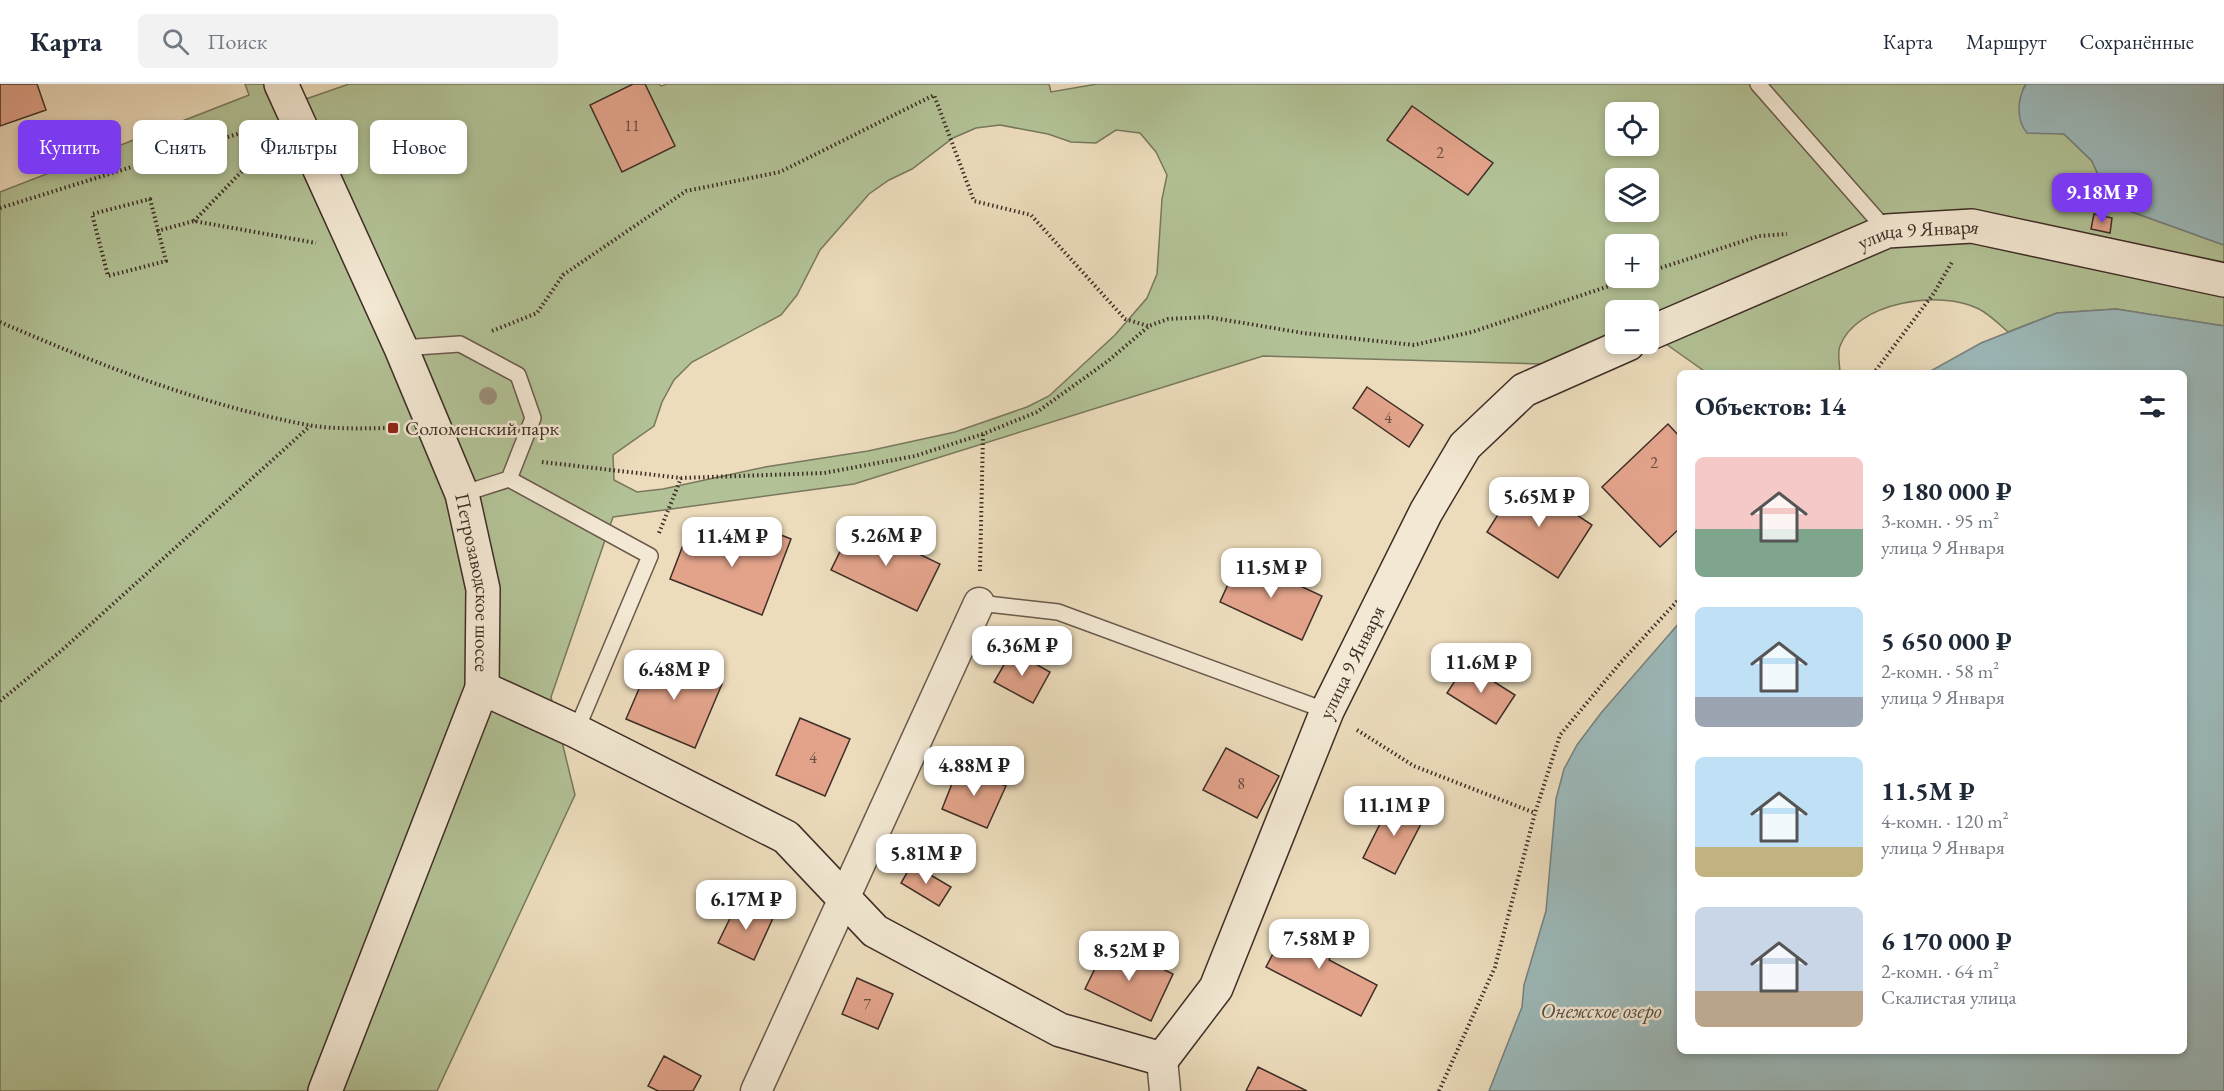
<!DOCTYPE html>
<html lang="ru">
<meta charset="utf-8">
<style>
:root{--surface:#fff;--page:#f2f2f3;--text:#1f2937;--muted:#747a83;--line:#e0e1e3;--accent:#7c3aed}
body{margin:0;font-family:"EB Garamond",serif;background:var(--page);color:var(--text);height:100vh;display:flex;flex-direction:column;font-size:22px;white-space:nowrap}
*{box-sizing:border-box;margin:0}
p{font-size:20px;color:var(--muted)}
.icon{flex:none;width:33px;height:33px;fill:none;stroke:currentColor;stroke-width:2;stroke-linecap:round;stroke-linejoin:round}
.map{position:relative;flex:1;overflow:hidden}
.drawer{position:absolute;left:1677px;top:286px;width:510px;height:684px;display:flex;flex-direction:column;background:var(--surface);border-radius:9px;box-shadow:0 3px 9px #0003}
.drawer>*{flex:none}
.banner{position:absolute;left:18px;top:36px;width:570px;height:54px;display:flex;gap:12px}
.fabs{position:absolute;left:1605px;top:18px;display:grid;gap:12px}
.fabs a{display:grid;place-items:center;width:54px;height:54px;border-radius:9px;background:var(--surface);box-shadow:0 3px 9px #0003;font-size:30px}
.price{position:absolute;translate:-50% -51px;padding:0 14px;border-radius:12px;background:#fff;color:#222;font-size:20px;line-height:39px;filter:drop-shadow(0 2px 3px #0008)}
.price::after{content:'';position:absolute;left:50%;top:36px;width:18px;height:14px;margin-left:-9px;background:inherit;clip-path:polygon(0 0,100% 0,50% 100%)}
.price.selected{background:var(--accent);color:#fff}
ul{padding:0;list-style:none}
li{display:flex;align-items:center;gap:18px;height:150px;padding:0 18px}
li span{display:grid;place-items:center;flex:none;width:168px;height:120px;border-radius:9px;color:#555}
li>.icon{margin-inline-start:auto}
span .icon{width:72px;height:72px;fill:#fffc;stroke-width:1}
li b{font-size:26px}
h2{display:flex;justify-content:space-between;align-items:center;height:72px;padding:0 18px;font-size:26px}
.chip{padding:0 21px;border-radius:9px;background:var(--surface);box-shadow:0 3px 9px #0003;font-size:21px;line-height:54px}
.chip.selected{background:var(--accent);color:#fff}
header{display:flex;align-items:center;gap:36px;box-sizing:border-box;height:84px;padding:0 30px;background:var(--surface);border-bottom:2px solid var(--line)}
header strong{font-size:28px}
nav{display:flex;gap:33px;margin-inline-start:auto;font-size:21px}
.search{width:420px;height:54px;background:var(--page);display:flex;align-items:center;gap:15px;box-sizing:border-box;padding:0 21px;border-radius:9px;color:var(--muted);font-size:22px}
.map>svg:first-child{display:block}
</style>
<header>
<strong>Карта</strong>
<div class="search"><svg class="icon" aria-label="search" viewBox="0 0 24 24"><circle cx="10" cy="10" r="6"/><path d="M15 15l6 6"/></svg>Поиск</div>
<nav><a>Карта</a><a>Маршрут</a><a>Сохранённые</a></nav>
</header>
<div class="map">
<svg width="2224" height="1007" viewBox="0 0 2224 1007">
<rect width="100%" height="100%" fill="#ecdcbc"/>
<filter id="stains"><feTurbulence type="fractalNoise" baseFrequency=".00333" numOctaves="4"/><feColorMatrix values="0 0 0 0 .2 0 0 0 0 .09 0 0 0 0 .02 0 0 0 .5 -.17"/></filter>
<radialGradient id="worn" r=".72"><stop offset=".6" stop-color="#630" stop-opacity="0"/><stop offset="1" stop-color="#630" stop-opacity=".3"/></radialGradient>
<path fill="#b2c296" stroke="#78785e" stroke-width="1.5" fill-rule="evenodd" d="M 245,0 L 296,0 L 303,16 L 349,0 L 659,0 L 661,2 L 667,0 L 1049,0 L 1051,8 L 1097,0 L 2026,0 L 2023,5 L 2055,49 L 2064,50 L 2092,77 L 2106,109 L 2124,125 L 2224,161 L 2224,242 L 2116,225 L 2057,229 L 2008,248 C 1999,240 1989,230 1979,225 C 1941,205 1856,218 1840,262 C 1837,269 1840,282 1840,289 L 1707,289 L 1666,260 L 1577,281 L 1263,272 L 854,400 L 613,433 L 551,613 L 575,711 L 437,1007 L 0,1007 L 0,108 L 249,11 ZM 1616,28 L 1648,28 L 1648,62 L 1616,62 ZM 1000,41 L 1048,50 L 1071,58 L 1096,59 L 1116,46 L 1140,49 L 1156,68 L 1167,91 L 1162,115 L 1157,190 L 1147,214 L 1115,251 L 1049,312 L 1027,323 L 955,348 L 868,367 L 765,383 L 663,405 L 637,408 L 614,396 L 613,371 L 654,342 L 662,318 L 674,296 L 692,278 L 781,231 L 797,211 L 820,166 L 869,110 L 889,96 L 912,85 L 953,54 L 976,44 ZM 1616,94 L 1648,94 L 1648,128 L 1616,128 ZM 1616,160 L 1648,160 L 1648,194 L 1616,194 ZM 1616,226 L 1648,226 L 1648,260 L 1616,260 Z"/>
<path fill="#9cb9ba" stroke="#77817f" stroke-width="1.5" d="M 2026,0 L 2224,0 L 2224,161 L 2124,125 L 2106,109 L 2092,77 L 2064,50 L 2027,49 C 2016,36 2017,15 2026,0 Z
M 2116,225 L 2224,242 L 2224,1007 L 1489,1007 L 1522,923 L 1524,901 L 1546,827 L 1556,715 L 1564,685 L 1577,661 L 1601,629 L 1680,538 L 1680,968 L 2184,968 L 2184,290 L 1927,289 L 1981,259 L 2057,229 Z"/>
<path fill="#e2a38a" stroke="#3f2e27" stroke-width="1.5" d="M 0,0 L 37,0 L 46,26 L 0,42 Z
M 633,0 L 645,0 L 675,62 L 622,88 L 590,21 Z
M 1412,22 L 1493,79 L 1468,111 L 1387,56 Z
M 2094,130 L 2112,134 L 2110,149 L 2091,145 Z
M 1367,303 L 1423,341 L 1409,363 L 1353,324 Z
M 1668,340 L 1680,353 L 1680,444 L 1660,463 L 1602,403 Z
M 1521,394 L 1592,441 L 1558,494 L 1487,448 Z
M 854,439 L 940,480 L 917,527 L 831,486 Z
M 690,443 L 752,467 L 761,443 L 791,455 L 762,531 L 670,495 Z
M 1240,474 L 1322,512 L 1302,556 L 1220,518 Z
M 1012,567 L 1050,588 L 1033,619 L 994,598 Z
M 654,570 L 722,600 L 695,664 L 626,635 Z
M 1466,580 L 1515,611 L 1496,640 L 1447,609 Z
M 800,634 L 850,655 L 825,712 L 776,691 Z
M 1226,664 L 1279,692 L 1257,734 L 1203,706 Z
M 959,682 L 1006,702 L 987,744 L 942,725 Z
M 1392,716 L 1425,732 L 1395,790 L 1363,774 Z
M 912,780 L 951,803 L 939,822 L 901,799 Z
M 738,818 L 773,834 L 754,876 L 718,859 Z
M 1289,839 L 1336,863 L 1329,876 L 1377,901 L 1361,932 L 1266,883 Z
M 1108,858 L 1173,890 L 1151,937 L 1085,905 Z
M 857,894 L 893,910 L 878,945 L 842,930 Z
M 664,972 L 701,992 L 693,1007 L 658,1007 L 648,1002 Z
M 1258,983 L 1307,1007 L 1246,1007 Z"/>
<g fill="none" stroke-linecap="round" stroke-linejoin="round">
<defs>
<path id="lane" d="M 1758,0 L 1887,147
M 401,264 L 460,260 L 518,291 L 533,334 L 509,395
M 462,410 L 509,395 L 650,472 L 576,647
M 979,519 L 1058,528 L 1327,627"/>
<path id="street" d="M 1162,975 L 1165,1007
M 756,1007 L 979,519"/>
<g id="secondary">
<path id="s1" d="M 281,0 L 401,264 L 462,410 L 483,505 L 482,604 L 325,1007"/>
<path id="s2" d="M 1648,250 L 1887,147 L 1972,142 L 2224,196"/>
<path id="s3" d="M 482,604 L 576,647 L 786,753 L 875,847 L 1060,946 L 1162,975 L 1216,904 L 1327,627 L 1426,428 L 1465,362 L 1524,306 L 1628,260"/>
</g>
</defs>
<use href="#lane" stroke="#6a5a4c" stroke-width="18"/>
<use href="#street" stroke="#6a5a4c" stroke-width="33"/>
<use href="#secondary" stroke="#3f2e27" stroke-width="36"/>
<path stroke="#3f2e27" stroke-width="4" stroke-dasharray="1.5 3" stroke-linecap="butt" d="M 150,115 L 166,177 L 108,192 L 92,130 Z
M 0,124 L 263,42
M 194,137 L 270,58
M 157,147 L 194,137 L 316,159
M 1648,188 L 1759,152 L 1787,150
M 0,238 C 99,281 202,321 308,341 C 336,346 368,344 396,344
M 492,247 L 537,229 L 563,191 L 686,107 L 780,88 L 934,11 L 974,117 L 1031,131 L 1125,235 L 1148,242
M 1873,290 L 1934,209 L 1952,178
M 542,378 L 681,394 L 824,389 L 915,372 L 983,350 L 1037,328 L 1108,277 L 1149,242 L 1168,235 L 1208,233 L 1303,249 L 1414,261 L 1472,248 L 1633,194
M 659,449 L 681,394
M 980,487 L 983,350
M 0,617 L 61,567 L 310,342
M 1357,646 L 1414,682 L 1535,729
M 1439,1007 L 1495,883 L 1535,729 L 1560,651 L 1621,578 L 1680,514"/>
<use href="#lane" stroke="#f3e8d3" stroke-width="15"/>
<use href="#street" stroke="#f3e8d3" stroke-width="30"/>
<use href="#secondary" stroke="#f3e8d3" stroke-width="33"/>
</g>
<circle fill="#9a8d76" cx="488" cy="312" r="9"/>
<rect fill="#8f2418" stroke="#f3e8d3" stroke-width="2" x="387" y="338" width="12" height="12" rx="3"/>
<g text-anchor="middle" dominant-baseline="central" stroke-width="5" stroke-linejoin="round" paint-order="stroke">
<g font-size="16" fill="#684b40">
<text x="632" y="41">11</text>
<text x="1440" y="68">2</text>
<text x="1388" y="333">4</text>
<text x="1654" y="378">2</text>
<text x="813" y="673">4</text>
<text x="1241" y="699">8</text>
<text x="867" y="920">7</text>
</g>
<g font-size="20" fill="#3f2e27" stroke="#f3e8d3">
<text stroke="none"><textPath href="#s2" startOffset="291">улица 9 Января</textPath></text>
<text stroke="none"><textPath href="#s1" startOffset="538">Петрозаводское шоссе</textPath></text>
<text stroke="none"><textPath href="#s3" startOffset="1226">улица 9 Января</textPath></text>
</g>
<g font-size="20" fill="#3f2e27" stroke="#f3e8d3" text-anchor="start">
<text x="405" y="344">Соломенский парк</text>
</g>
<g font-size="21" font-style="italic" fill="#524a44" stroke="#f3e8d3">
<text x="1601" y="926">Онежское озеро</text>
</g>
</g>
<rect width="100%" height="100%" filter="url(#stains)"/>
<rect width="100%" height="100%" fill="url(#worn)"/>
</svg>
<div class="fabs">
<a><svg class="icon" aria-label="locate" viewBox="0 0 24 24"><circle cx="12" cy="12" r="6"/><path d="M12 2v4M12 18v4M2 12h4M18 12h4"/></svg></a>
<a><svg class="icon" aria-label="layers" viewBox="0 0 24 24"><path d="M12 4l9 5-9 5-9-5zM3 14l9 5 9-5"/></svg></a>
<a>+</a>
<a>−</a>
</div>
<b class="price selected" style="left:2102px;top:140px">9.18M ₽</b>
<b class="price" style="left:1539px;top:444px">5.65M ₽</b>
<b class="price" style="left:886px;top:483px">5.26M ₽</b>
<b class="price" style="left:732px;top:484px">11.4M ₽</b>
<b class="price" style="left:1271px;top:515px">11.5M ₽</b>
<b class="price" style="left:1022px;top:593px">6.36M ₽</b>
<b class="price" style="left:1481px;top:610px">11.6M ₽</b>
<b class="price" style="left:674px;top:617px">6.48M ₽</b>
<b class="price" style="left:974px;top:713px">4.88M ₽</b>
<b class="price" style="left:1394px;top:753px">11.1M ₽</b>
<b class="price" style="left:926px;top:801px">5.81M ₽</b>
<b class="price" style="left:746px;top:847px">6.17M ₽</b>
<b class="price" style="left:1319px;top:886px">7.58M ₽</b>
<b class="price" style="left:1129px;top:898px">8.52M ₽</b>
<div class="banner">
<a class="chip selected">Купить</a>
<a class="chip">Снять</a>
<a class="chip">Фильтры</a>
<a class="chip">Новое</a>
</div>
<section class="drawer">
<h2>Объектов: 14<svg class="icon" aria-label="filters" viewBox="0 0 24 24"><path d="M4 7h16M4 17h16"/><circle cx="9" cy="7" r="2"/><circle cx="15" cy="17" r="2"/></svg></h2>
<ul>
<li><span style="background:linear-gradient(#f6c9c9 60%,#7fa58c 0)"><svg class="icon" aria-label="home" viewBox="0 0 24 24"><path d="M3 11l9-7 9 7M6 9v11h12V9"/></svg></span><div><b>9 180 000 ₽</b><p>3-комн. · 95 m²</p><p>улица 9 Января</p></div></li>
<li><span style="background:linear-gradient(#bfe0f5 75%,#9aa5b1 0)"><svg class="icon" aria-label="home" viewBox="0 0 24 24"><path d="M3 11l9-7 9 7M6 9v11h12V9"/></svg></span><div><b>5 650 000 ₽</b><p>2-комн. · 58 m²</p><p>улица 9 Января</p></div></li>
<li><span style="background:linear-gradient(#bfe0f5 75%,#c2b280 0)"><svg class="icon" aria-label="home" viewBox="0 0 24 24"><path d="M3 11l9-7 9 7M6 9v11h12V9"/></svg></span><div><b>11.5M ₽</b><p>4-комн. · 120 m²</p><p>улица 9 Января</p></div></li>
<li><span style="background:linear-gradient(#c9d6e8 70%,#b9a48a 0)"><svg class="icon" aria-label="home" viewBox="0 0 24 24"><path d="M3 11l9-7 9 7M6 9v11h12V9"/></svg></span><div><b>6 170 000 ₽</b><p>2-комн. · 64 m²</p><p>Скалистая улица</p></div></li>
</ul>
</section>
</div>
